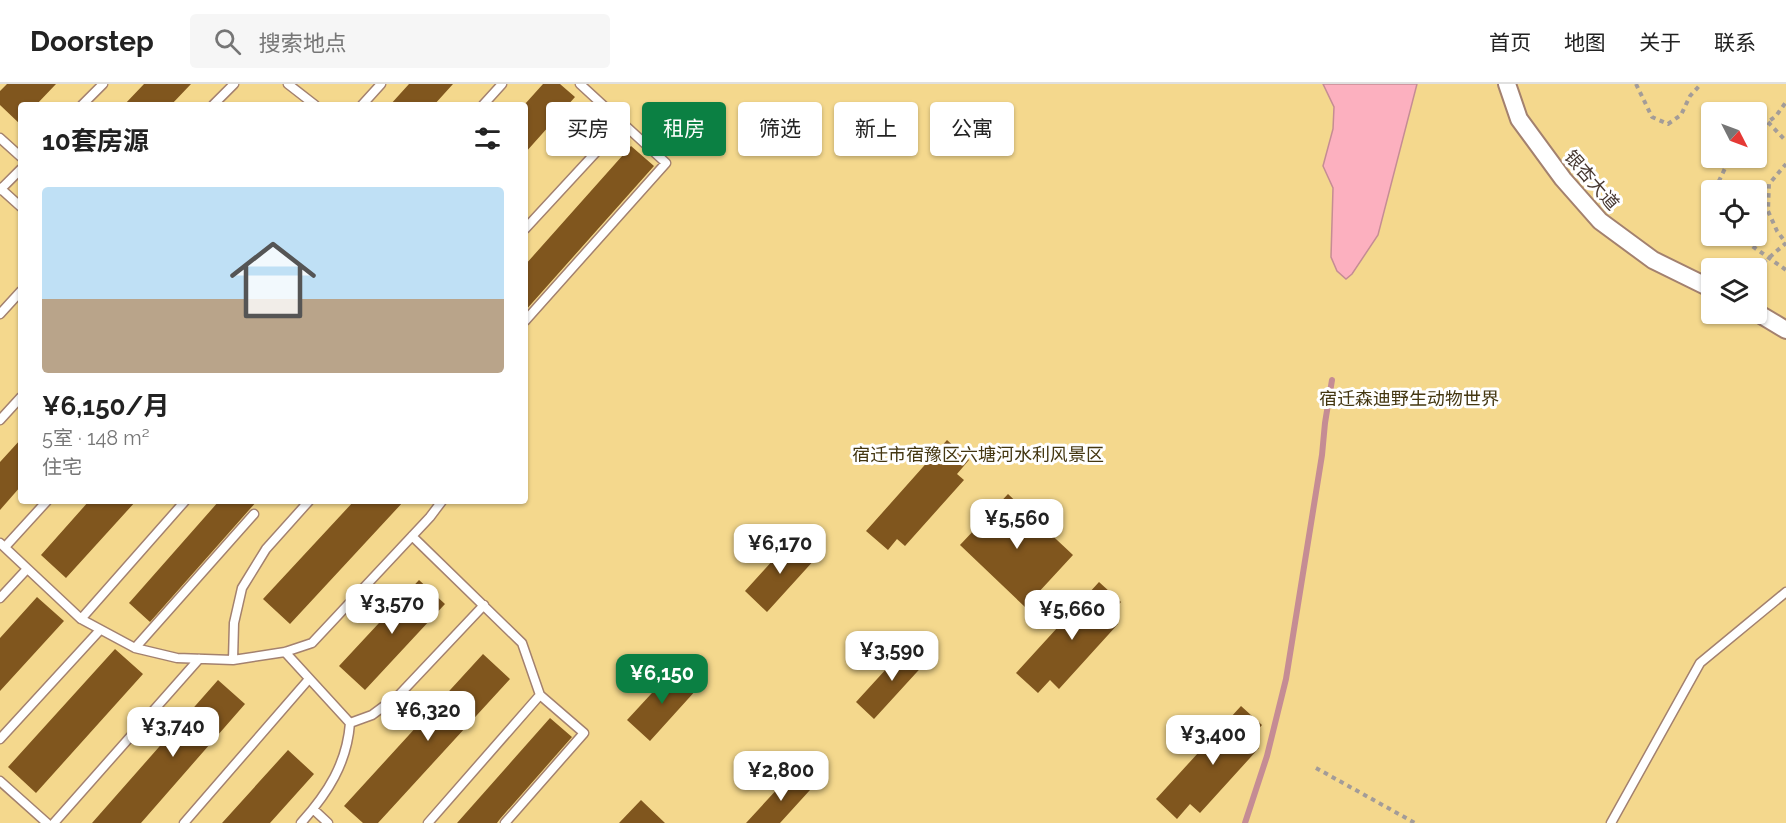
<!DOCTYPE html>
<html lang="zh">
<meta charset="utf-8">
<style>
:root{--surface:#fff;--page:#f6f6f6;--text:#222;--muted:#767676;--line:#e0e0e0;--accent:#0b8043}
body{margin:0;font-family:Raleway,"Noto Sans SC",sans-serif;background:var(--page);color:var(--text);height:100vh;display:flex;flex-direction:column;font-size:22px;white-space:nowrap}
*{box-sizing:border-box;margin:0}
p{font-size:20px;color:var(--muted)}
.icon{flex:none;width:33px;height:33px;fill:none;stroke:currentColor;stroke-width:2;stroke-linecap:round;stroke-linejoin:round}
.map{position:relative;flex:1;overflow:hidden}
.panel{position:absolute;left:18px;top:18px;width:510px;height:402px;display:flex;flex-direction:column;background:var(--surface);border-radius:6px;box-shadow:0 2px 4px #0004}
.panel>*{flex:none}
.hud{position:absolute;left:546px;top:18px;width:570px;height:54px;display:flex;gap:12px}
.needle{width:39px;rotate:132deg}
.buttons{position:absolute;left:1701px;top:18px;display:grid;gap:12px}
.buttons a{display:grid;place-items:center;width:66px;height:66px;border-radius:6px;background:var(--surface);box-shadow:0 2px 4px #0004;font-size:30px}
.price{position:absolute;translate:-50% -51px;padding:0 14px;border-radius:12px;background:#fff;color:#222;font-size:20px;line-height:39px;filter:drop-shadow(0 2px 3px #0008)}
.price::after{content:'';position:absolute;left:50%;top:36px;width:18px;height:14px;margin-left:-9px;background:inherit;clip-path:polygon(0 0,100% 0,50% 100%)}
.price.current{background:var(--accent);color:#fff}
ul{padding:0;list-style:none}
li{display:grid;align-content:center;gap:12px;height:318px;padding:0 24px}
li span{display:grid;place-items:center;height:186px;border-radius:6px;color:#555}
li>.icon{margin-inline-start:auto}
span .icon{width:108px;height:108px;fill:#fffc;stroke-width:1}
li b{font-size:26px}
h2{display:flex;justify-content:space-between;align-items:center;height:72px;padding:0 24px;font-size:26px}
.chip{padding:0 21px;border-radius:6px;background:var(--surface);box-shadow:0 2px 4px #0004;font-size:21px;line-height:54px}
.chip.current{background:var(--accent);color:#fff}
header{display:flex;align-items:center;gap:36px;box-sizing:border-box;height:84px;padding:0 30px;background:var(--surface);border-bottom:2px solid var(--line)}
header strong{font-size:28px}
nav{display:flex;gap:33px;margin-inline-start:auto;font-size:21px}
.search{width:420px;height:54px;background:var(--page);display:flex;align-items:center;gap:15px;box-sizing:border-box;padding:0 21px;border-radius:6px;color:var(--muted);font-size:22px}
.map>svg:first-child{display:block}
</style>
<header>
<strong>Doorstep</strong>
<div class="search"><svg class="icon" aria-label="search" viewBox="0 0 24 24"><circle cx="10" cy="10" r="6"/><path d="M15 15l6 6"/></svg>搜索地点</div>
<nav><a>首页</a><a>地图</a><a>关于</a><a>联系</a></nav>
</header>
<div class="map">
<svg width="1786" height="739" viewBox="0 0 1786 739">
<rect width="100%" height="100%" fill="#fbfbfb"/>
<path fill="#f4d88d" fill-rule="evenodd" d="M 0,0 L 1786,0 L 1786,739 L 0,739 ZM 21,21 L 525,21 L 525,417 L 21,417 ZM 1712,28 L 1756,28 L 1756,74 L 1712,74 ZM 1712,106 L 1756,106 L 1756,152 L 1712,152 ZM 1712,184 L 1756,184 L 1756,230 L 1712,230 Z"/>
<path fill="#fcb0bf" stroke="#c58c94" stroke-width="1.5" d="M 1323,0 L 1417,0 L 1378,151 L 1352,190 L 1346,195 L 1337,187 L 1331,173 L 1333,104 L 1323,82 L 1333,45 L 1334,23 Z"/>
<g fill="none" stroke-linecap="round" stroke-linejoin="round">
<path stroke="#c58c94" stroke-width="6" d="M 1245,739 L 1267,672 L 1286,595 L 1322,371 L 1325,339 L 1332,296"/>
</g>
<path fill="#80561e" d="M 7,0 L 56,0 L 36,21 L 21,21 L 21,41 L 0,21 L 0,7 Z
M 144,0 L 191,0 L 171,21 L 124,21 Z
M 409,0 L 453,0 L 434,21 L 390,21 Z
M 543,0 L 560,0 L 575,13 L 525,69 L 525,20 Z
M 631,62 L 654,82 L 525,227 L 525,181 Z
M 21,355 L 21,402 L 0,426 L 0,378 Z
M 947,356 L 969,376 L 957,390 L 964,396 L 905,462 L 897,455 L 888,466 L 866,447 Z
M 1008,410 L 1073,471 L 1025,523 L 960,461 Z
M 89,417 L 136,417 L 66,494 L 41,471 Z
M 219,417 L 257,417 L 150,538 L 129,519 Z
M 354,417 L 404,417 L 290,540 L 263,515 Z
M 793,454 L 816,474 L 767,528 L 745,507 Z
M 419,496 L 445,520 L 365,606 L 339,582 Z
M 1099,498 L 1121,518 L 1109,531 L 1118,540 L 1059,605 L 1050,596 L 1038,609 L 1016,589 Z
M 37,513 L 64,537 L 0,607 L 0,554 Z
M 909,560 L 927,577 L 874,635 L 856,618 Z
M 115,565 L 143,590 L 36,709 L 8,683 Z
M 483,570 L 510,595 L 378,739 L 363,739 L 344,722 Z
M 675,584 L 697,605 L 650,657 L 627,636 Z
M 218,596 L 245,620 L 141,739 L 92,739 Z
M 1241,622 L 1262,641 L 1249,655 L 1259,664 L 1200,729 L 1190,720 L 1177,735 L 1156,715 Z
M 550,634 L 572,653 L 500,735 L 497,739 L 457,739 Z
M 288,666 L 314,690 L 270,739 L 222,739 Z
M 792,689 L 810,706 L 780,739 L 746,739 Z
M 641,716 L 665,739 L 619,739 Z"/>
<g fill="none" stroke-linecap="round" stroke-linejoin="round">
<defs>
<path id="service" d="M 288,0 L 315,21
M 82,21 L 103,0
M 213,21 L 234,0
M 362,21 L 381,0
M 483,21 L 502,0
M 0,54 L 21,73
M 0,104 L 21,123
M 0,106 L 21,85
M 525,145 L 623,39
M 0,230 L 21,207
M 525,237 L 666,79 L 580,0
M 0,336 L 21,313
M 412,452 L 522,559 L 540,611 L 584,649 L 505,739
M 0,459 L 81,535 L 135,564 L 177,574 L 233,576 L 285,568 L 312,559 L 430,433 L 442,417
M 5,463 L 47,417
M 0,514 L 27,485
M 81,535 L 185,417
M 135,564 L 254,430
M 285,568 L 350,639 C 347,679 328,709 301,739
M 233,576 L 234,539 L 242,504 L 266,465 L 309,417
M 350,639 L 372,631 L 399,611 L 484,521
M 0,655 L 100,546
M 0,697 L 47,739
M 313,725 L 328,739
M 54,739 L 199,575
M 184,739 L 309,595
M 428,739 L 540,611
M 1611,739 L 1700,579 L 1786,508"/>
<path id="minor" d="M 1507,0 L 1519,35 L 1563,95 L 1600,137 L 1653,176 L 1712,205
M 1756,228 L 1786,246"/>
</defs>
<use href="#service" stroke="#a3816f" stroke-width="11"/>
<use href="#minor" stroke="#a3816f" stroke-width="20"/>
<path stroke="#a39c98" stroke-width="4" stroke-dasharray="4.5 4.5" stroke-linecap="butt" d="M 1636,0 L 1652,33 L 1668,40 L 1681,31 L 1690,12 L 1701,0
M 1768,38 L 1786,57
M 1756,47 L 1776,32 L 1786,18
M 1717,106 L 1717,101 L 1730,74
M 1738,152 L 1786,186
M 1756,185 L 1786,159 L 1777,147 L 1768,127 L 1769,100 L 1786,80
M 1316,684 L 1415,739"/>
<use href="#service" stroke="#fff" stroke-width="8"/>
<use href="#minor" stroke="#fff" stroke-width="16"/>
</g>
<g text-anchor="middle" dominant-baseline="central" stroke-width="6" stroke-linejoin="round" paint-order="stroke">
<g font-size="18" fill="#46372f" stroke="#fff">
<text transform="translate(1592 96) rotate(49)">银杏大道</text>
</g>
<g font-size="18" fill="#443711" stroke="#fff">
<text x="1409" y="314">宿迁森迪野生动物世界</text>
<text x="978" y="370">宿迁市宿豫区六塘河水利风景区</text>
</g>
</g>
</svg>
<div class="buttons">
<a><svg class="needle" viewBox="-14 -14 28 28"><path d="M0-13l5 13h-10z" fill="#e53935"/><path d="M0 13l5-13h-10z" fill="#767676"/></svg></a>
<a><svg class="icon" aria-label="locate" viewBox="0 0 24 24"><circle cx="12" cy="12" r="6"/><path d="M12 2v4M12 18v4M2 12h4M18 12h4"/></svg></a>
<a><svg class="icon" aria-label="layers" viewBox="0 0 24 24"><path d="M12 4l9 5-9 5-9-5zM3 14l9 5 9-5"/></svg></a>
</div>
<b class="price" style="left:1017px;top:466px">¥5,560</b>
<b class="price" style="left:780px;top:491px">¥6,170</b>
<b class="price" style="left:392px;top:551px">¥3,570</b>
<b class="price" style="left:1072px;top:557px">¥5,660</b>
<b class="price" style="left:892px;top:598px">¥3,590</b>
<b class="price current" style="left:662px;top:621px">¥6,150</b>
<b class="price" style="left:428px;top:658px">¥6,320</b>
<b class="price" style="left:173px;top:674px">¥3,740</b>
<b class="price" style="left:1213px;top:682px">¥3,400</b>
<b class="price" style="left:781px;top:718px">¥2,800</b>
<div class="hud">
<a class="chip">买房</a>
<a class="chip current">租房</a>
<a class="chip">筛选</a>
<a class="chip">新上</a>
<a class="chip">公寓</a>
</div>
<section class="panel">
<h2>10套房源<svg class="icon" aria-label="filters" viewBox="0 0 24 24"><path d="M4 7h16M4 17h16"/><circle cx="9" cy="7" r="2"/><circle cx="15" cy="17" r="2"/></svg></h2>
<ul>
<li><span style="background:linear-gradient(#bfe0f5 60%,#b9a48a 0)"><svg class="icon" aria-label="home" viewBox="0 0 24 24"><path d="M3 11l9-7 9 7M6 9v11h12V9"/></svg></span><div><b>¥6,150/月</b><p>5室 · 148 m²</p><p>住宅</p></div></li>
</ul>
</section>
</div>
